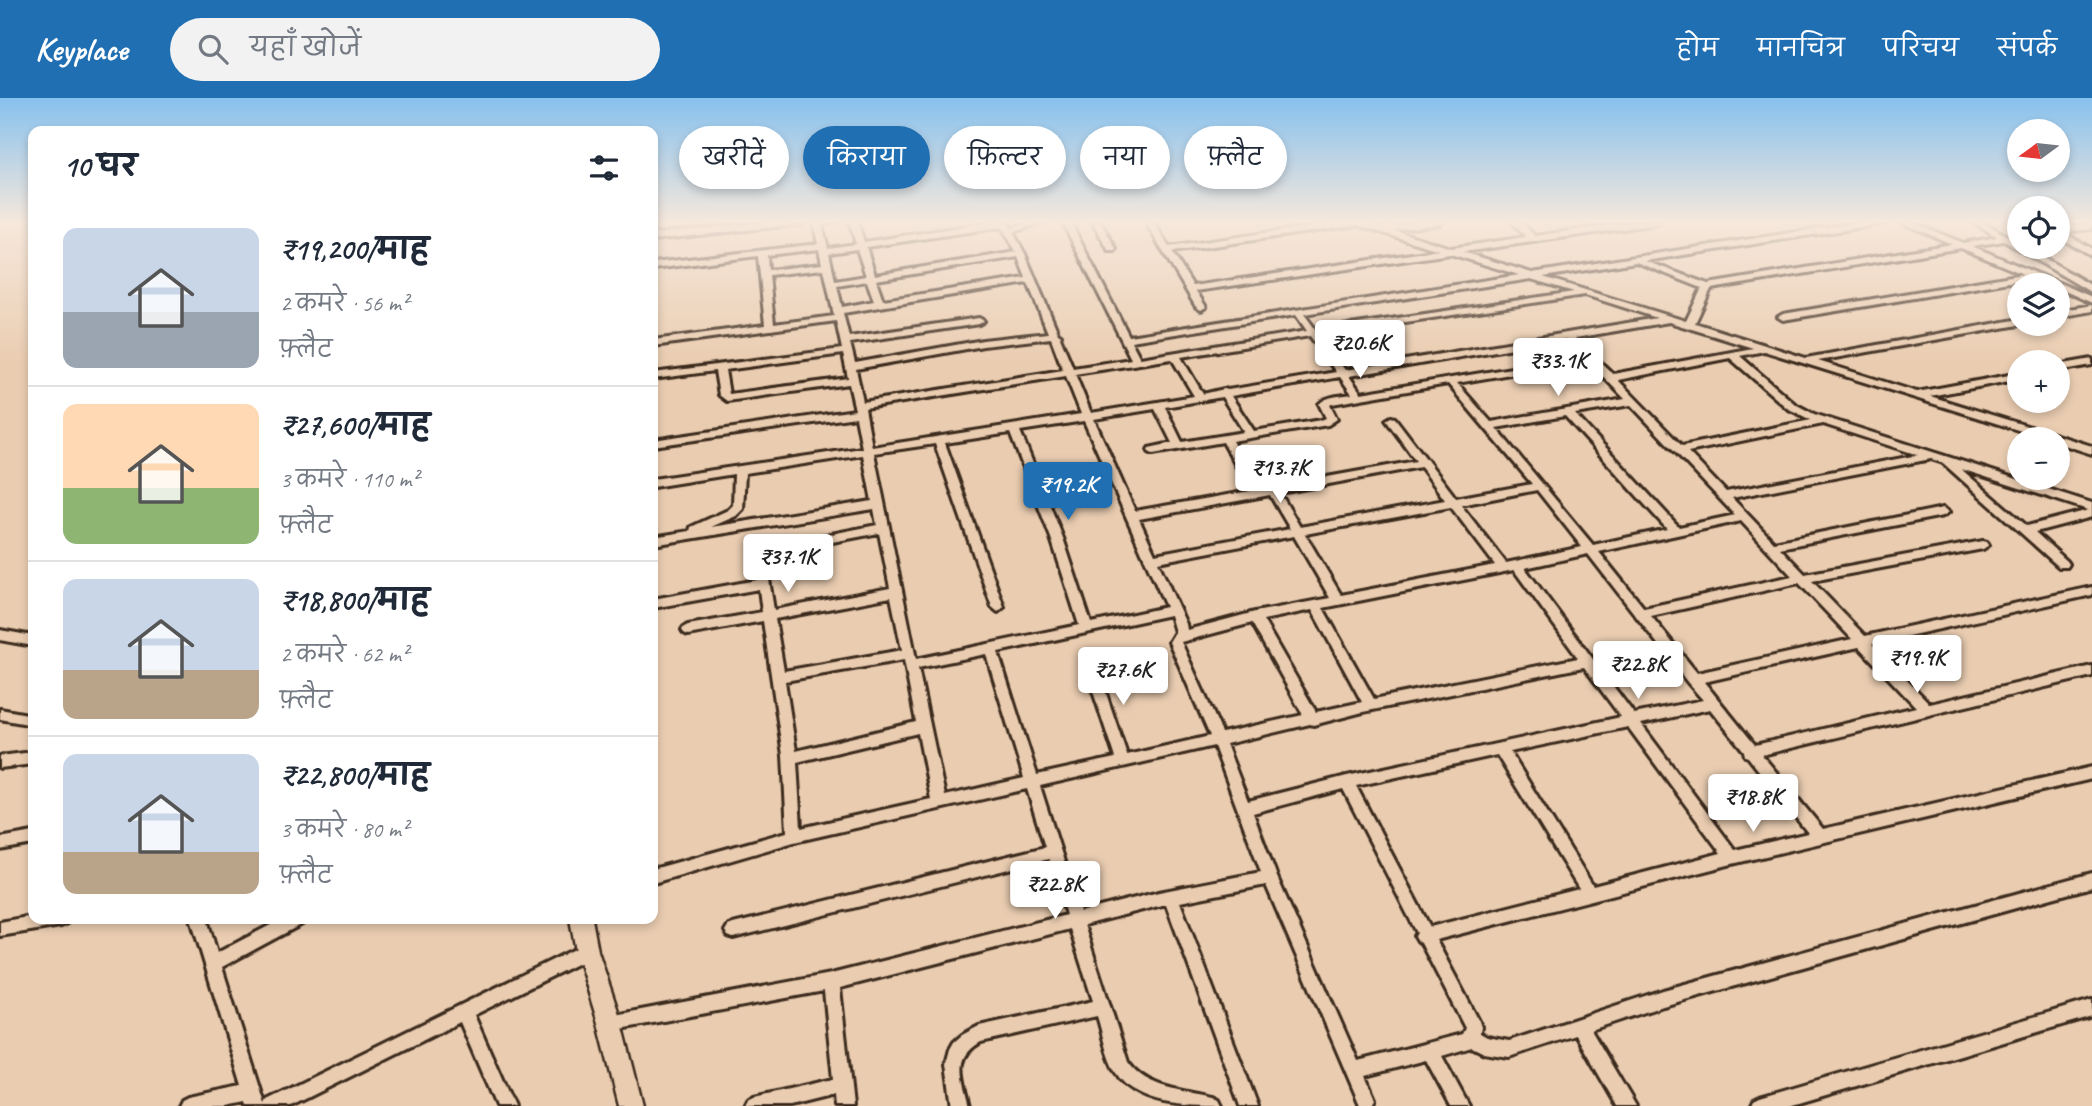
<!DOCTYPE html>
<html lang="hi">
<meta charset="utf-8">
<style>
:root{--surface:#fff;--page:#f2f2f3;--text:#1f2937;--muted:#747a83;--line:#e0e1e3;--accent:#1f6fb2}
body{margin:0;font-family:Caveat,"Playpen Sans Deva",sans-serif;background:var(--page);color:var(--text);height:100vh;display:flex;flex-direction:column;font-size:26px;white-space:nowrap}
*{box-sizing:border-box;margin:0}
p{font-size:23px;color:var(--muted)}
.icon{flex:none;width:38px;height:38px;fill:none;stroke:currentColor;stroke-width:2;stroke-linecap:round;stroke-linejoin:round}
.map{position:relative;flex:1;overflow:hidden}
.side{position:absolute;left:28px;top:28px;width:630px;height:798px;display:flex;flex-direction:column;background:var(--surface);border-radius:14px;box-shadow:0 4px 10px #0003}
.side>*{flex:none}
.top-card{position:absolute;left:679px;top:28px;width:665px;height:63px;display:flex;gap:14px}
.needle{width:46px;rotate:255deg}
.tools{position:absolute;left:2007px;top:21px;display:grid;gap:14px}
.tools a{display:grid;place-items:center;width:63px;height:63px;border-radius:50%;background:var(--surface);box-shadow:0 4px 10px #0003;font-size:35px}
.price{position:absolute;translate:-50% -60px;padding:0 16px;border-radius:7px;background:#fff;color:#222;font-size:23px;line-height:46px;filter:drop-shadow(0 2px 4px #0008)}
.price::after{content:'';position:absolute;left:50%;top:42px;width:21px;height:16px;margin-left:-10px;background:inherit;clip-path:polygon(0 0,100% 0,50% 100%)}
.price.current{background:var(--accent);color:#fff}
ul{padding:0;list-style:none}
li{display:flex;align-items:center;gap:21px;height:175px;padding:0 35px}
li+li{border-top:2px solid var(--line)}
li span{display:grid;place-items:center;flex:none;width:196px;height:140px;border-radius:14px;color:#555}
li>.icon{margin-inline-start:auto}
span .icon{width:84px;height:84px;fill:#fffc;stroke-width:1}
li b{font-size:30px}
h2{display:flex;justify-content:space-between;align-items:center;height:84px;padding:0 35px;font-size:30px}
.pill{padding:0 24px;border-radius:32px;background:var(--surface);box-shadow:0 4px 10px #0003;font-size:24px;line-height:63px}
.pill.current{background:var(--accent);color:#fff}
header{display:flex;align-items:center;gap:42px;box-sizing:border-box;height:98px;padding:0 35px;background:var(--accent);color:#fff}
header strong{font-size:33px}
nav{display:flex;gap:38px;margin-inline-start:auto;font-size:24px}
.search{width:490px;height:63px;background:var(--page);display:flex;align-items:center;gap:18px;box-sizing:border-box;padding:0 24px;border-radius:38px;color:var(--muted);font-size:26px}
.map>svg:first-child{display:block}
</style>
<header>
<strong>Keyplace</strong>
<div class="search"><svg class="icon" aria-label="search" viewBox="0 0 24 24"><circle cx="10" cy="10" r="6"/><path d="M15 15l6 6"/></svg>यहाँ खोजें</div>
<nav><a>होम</a><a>मानचित्र</a><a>परिचय</a><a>संपर्क</a></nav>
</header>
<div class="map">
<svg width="2092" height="1008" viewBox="0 0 2092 1008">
<rect width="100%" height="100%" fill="#eacdb1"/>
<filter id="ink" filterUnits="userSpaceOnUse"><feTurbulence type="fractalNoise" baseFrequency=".0143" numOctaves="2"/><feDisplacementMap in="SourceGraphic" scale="14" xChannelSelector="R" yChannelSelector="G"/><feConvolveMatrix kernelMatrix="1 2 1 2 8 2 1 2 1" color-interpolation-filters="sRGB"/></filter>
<g filter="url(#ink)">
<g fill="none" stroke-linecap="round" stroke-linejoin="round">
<defs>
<path id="street" d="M 778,123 L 806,123 L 802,126 L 653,142 L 653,136 Z
M 813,123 L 838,123 L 822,127 L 828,150 L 856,146 L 849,123 L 857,123 L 864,144 L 999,123 L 1007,123 L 1011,130 L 1034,123 L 1048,123 L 1013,134 L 1025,156 L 1058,235 L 1061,237 L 1060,239 L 1073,270 L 1131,261 L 1062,123 L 1070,123 L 1129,238 L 1519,177 L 1450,156 L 1196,193 L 1206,209 L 1201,212 L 1196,209 L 1145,123 L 1153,123 L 1169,149 L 1347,123 L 1363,123 L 1383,129 L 1423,123 L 1444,123 L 1440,126 L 1394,132 L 1451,150 L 1526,139 L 1511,123 L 1520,123 L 1535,138 L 1639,123 L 1661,123 L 1657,126 L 1463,154 L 1532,175 L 1867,123 L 1887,123 L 1883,126 L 1645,163 L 1708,186 L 1952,146 L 1898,123 L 1909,123 L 1963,145 L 1997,139 L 1972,123 L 1982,123 L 2007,138 L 2020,135 L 2020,141 L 2014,142 L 2020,145 L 2020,149 L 2026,149 L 2092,188 L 2092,195 L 2004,143 L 1972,148 L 2092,199 L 2092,205 L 2058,190 L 2058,187 L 2051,187 L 2033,180 L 1783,222 L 1778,219 L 1783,216 L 2023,176 L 1961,150 L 1711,191 L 1695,225 L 1806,260 L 2020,221 L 2020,226 L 2024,226 L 1818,263 L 1917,294 L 2020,275 L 2020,281 L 1930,298 L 2092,348 L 2092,356 L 2058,345 L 2058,341 L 2047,341 L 1764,253 L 1740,258 L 1795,306 L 1814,316 L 2092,405 L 2092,419 L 2035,434 L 2067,463 L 2069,466 L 2067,469 L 2059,469 L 1943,365 L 1931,361 L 1732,400 L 1774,444 L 1943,410 L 1949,414 L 1943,418 L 1780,450 L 1805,476 L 1983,443 L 1987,444 L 1989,447 L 1983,451 L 1812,483 L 1865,538 L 2092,489 L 2092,497 L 1872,546 L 1930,606 L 2092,568 L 2092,578 L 1762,657 L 1823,731 L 2092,669 L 2092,681 L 1732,766 L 1436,842 L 1479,923 L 1481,929 L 1480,935 L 1487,939 L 1509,943 L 1663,892 L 2092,775 L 2092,789 L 1663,908 L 1591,932 L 1636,1008 L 1617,1008 L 1576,937 L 1509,959 L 1484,955 L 1472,949 L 1442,958 L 1469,1008 L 1451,1008 L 1426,962 L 1365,978 L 1375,1001 L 1372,1007 L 1360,1007 L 1266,787 L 1180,804 L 1258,1008 L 1240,1008 L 1166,806 L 1084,827 L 1128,964 C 1147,991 1183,992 1213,999 L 1219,1002 L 1222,1008 C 1186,1008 1137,1008 1116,975 C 1106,959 1103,936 1097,918 L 981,944 C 952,960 964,981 970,1008 L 952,1008 L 946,966 L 950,951 L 954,944 L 962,937 L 979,928 L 1093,903 L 1070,831 L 840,890 L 853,1008 L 835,1008 L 834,997 L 790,1008 L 745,1008 L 748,1002 L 754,999 L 833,981 L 824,893 L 610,933 L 604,931 L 602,925 L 604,919 L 831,876 L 1066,817 L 1049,761 L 733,840 L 728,838 L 725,833 L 728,828 L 733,826 L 1045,749 L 1027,691 L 794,744 L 653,785 L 653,771 L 787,734 L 783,657 L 763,523 L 688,537 L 684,535 L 682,532 L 684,529 L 688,527 L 762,514 L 759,491 L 653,510 L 653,501 L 757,482 L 753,454 L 755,451 L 877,427 L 874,411 L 653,447 L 653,439 L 690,433 L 691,429 L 728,412 L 733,407 L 734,376 L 653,389 L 653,381 L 862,350 L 856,319 L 653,348 L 653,342 L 855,312 L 849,286 L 727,303 L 719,297 L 715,273 L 653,281 L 653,275 L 842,251 L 836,223 L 653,248 L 653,242 L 765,227 L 758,158 L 653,171 L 653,165 L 818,146 ZM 1357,127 L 1439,152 L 1193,188 L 1172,154 ZM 1002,129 L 1016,154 L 875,177 L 866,149 ZM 819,151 L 822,166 L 768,172 L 767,157 ZM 857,151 L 866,178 L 835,183 L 829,155 ZM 1018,159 L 1026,180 L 883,202 L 876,182 ZM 1636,164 L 1702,190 L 1686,223 L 1543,179 ZM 824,171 L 834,218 L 774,226 L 769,177 ZM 1531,181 L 1574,194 L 1316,232 L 1304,216 ZM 867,183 L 874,203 L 842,209 L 837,188 ZM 1028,185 L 1048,235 L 983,242 L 855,265 L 850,245 L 979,226 L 984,223 L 979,220 L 849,239 L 843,215 ZM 1585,197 L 1657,220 L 1345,272 L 1319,237 ZM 1296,217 L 1307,233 L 1140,260 L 1131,243 ZM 1669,224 L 1753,250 L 1613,276 L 1575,240 ZM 1310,238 L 1336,274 L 1228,292 L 1224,291 L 1203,296 L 1181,259 ZM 1051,240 L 1063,272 L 863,304 L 856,271 L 983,248 ZM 1566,241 L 1583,258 L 1361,295 L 1349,278 ZM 843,256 L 848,280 L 729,296 L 725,272 ZM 1730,260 L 1787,310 L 1811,322 L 1682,348 L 1618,282 ZM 1172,261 L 1194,298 L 1091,315 L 1075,276 ZM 1588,263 L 1625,301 L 1491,324 L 1457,285 ZM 1066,278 L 1081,316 L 872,349 L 865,310 ZM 1340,279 L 1352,296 C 1340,298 1327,298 1319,306 L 1326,320 L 1321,322 L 1254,333 L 1231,298 ZM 1448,286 L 1532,386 L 1456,400 L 1395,320 L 1391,319 L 1386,322 L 1416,363 L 1260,391 L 1232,343 L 1328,327 L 1337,321 L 1330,307 L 1332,306 ZM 1222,299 L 1244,334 L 1182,344 L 1165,309 ZM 1631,307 L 1735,417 L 1679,429 L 1575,316 ZM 1155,311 L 1172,345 L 1149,350 L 1148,352 L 1149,354 L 1153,356 L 1223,344 L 1250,393 L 1135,413 L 1094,321 ZM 1565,318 L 1667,431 L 1593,447 L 1496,330 ZM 1084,323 L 1166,509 L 1091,525 L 1063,440 L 1020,333 ZM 1823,326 L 1918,357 L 1726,394 L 1688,354 ZM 1010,335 L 1051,440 L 1079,527 L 916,561 L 874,355 L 935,346 L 992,509 L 998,514 L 1004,509 L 945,345 ZM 863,357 L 872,403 L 711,429 L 736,418 L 743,411 L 745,375 ZM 1421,369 L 1445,402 L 1300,429 L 1280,395 ZM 1961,371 L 2088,412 L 2089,412 L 2027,428 ZM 1537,392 L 1582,449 L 1506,465 L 1461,407 ZM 1270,397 L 1290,431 L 1155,456 L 1139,421 ZM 1451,409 L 1495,467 L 1341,497 L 1305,436 ZM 1741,423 L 1792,478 L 1644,510 L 1599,454 ZM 879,435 L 890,490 L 774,512 L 765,457 ZM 1294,438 L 1330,500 L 1255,514 L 1187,532 L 1186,526 L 1158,464 ZM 1588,456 L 1688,585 L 1703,602 L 1634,616 L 1525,470 ZM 1514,472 L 1578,560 L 1374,601 L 1323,510 ZM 1799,485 L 1852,541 L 1697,575 L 1651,518 ZM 891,499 L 902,552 L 784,573 L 775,521 ZM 1312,512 L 1362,604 L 1316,614 L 1263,522 ZM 1170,517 L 1175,534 L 1169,544 L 1210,638 L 1127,657 L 1096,566 L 1095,562 L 1085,562 L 1084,566 L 1115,660 L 1037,677 L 998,554 ZM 1252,525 L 1303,617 L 1222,635 L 1181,544 ZM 1859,549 L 1916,609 L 1755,647 L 1704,584 ZM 986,556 L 1024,680 L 945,698 L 918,570 ZM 904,562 L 916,624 L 796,653 L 785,583 ZM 1584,569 L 1621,619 L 1347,678 L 1248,703 L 1226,646 L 1310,626 L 1313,627 L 1363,614 ZM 1710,611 L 1744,653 L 1745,658 L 1748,659 L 1808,735 L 1735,752 L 1641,626 ZM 1628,629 L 1721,755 L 1593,788 L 1510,654 ZM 918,635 L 931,701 L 801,730 L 797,664 ZM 1214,648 L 1261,774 L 1159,794 L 1080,814 L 1040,688 ZM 1497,657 L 1579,791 L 1430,829 L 1356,688 ZM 1343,691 L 1417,835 L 1415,838 L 1418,843 L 1421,845 L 1465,930 L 1462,936 L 1358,963 L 1277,779 L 1253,715 Z
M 1092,123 L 1100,123 L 1116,151 L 1115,153 L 1109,153 Z
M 2092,125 L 2092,131 L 2063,134 L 2092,151 L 2092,158 L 2058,139 L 2058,129 Z
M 2092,207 L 2092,213 L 2058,219 L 2058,213 Z
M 2092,261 L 2092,267 L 2058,273 L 2058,267 Z
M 0,532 L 33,538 L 33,548 L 0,542 Z
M 0,611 L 33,617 L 33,627 L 0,621 Z
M 33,654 L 33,666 L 0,670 L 0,658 Z
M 33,734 L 33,746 L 0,752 L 0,740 Z
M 33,818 L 33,821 L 69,821 L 66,826 L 61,828 L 0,838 L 0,824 Z
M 191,821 L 207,821 L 217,855 L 282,821 L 305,821 L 302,826 L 222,869 L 265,1006 L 267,1002 L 581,848 L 587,846 L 593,848 L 595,853 L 593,858 L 474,917 L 514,1008 L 496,1008 L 460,924 L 291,1008 L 248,1008 L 247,1004 L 228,1008 L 179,1008 L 182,1002 L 188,999 L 242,988 Z
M 2092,902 L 2092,918 L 1789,1008 L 1751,1008 L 1754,1002 L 1760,999 Z"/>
<path id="secondary" d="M 570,821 L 592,821 L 598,853 L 622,925 L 643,1008 L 619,1008 L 598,925 L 576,853 Z"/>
</defs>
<use href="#street" stroke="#3b2a1e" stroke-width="6"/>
<use href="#secondary" stroke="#3b2a1e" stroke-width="5"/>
<use href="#street" fill="#eacdb1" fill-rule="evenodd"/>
<use href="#secondary" fill="#eacdb1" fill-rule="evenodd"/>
</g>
</g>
<linearGradient id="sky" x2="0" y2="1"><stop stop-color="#87c1ee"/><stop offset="0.47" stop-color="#f6e8dc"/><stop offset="1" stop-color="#f6e8dc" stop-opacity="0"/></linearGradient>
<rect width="2092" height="264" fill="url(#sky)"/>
</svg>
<div class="tools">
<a><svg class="needle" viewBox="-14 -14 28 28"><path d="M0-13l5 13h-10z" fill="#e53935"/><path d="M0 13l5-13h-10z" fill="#747a83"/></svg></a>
<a><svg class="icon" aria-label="locate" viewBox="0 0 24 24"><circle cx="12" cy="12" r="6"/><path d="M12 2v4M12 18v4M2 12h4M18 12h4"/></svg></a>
<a><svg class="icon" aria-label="layers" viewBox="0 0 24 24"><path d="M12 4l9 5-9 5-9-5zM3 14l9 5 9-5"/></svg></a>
<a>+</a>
<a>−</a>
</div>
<b class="price" style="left:1360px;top:282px">₹20.6K</b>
<b class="price" style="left:1558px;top:300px">₹33.1K</b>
<b class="price" style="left:1280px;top:407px">₹13.7K</b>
<b class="price current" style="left:1068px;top:424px">₹19.2K</b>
<b class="price" style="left:788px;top:496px">₹37.1K</b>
<b class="price" style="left:1917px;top:597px">₹19.9K</b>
<b class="price" style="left:1638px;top:603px">₹22.8K</b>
<b class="price" style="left:1123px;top:609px">₹27.6K</b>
<b class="price" style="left:1753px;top:736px">₹18.8K</b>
<b class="price" style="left:1055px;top:823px">₹22.8K</b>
<div class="top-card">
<a class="pill">खरीदें</a>
<a class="pill current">किराया</a>
<a class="pill">फ़िल्टर</a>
<a class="pill">नया</a>
<a class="pill">फ़्लैट</a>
</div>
<section class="side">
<h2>10 घर<svg class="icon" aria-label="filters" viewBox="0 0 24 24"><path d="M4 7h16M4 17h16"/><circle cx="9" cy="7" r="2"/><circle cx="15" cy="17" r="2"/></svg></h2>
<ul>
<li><span style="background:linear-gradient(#c9d6e8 60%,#9aa5b1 0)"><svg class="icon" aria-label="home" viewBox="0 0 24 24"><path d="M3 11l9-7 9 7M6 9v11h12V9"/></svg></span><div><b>₹19,200/माह</b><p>2 कमरे · 56 m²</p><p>फ़्लैट</p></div></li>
<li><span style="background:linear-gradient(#ffd9b3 60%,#8fb573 0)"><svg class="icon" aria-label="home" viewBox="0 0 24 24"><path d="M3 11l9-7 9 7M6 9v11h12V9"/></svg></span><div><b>₹27,600/माह</b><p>3 कमरे · 110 m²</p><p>फ़्लैट</p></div></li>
<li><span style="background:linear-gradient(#c9d6e8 65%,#b9a48a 0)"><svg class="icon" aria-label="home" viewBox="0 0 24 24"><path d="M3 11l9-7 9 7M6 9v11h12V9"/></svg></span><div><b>₹18,800/माह</b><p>2 कमरे · 62 m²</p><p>फ़्लैट</p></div></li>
<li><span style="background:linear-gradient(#c9d6e8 70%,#b9a48a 0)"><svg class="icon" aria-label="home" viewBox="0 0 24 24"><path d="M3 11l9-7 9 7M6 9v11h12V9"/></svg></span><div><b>₹22,800/माह</b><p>3 कमरे · 80 m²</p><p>फ़्लैट</p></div></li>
</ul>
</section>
</div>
